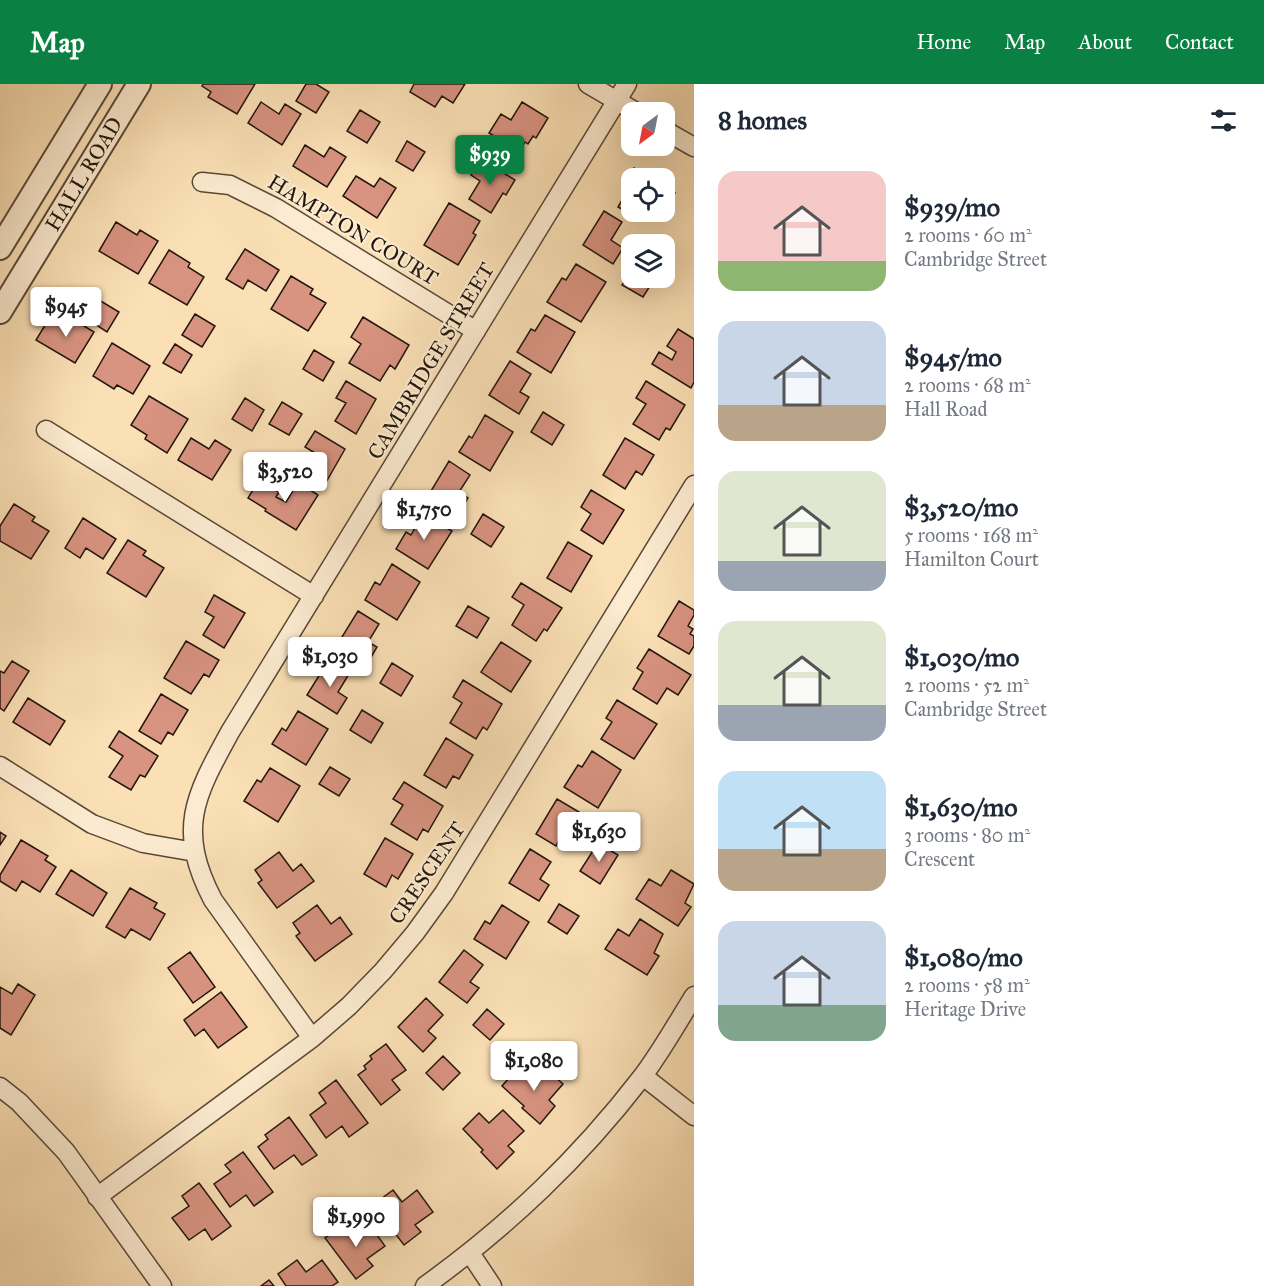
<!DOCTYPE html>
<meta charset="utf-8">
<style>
:root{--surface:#fff;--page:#f2f2f3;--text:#1f2937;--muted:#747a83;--accent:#0b8043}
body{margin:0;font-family:"IM FELL Great Primer",serif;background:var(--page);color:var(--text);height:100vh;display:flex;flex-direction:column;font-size:22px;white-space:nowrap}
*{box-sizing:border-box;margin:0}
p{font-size:20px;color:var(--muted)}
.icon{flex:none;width:33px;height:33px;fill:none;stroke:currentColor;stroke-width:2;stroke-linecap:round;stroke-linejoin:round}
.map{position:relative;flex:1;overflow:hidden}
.details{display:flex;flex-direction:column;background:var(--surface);width:570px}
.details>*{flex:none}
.needle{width:39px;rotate:212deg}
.buttons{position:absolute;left:621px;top:18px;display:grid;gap:12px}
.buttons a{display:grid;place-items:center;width:54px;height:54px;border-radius:12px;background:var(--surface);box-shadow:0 6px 24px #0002;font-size:30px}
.price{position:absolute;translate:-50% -51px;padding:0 14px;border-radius:6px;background:#fff;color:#222;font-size:20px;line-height:39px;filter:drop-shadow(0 2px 3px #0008)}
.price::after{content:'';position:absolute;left:50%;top:36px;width:18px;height:14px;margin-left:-9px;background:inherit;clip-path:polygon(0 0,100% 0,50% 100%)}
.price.active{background:var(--accent);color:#fff}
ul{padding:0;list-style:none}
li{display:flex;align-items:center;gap:18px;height:150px;padding:0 24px}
li span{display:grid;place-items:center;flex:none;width:168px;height:120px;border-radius:18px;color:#555}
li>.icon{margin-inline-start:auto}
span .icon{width:72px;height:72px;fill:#fffc;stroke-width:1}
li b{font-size:26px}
h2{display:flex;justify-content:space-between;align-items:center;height:72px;padding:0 24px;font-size:26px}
header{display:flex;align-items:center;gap:36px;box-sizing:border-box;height:84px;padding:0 30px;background:var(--accent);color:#fff}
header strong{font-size:28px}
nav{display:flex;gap:33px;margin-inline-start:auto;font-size:21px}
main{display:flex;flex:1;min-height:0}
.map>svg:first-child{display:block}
</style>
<header>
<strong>Map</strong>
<nav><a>Home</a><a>Map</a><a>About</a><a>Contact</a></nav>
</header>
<main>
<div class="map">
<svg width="694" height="1202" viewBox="0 0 694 1202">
<rect width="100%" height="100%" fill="#fbe0b6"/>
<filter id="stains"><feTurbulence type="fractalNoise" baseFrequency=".00333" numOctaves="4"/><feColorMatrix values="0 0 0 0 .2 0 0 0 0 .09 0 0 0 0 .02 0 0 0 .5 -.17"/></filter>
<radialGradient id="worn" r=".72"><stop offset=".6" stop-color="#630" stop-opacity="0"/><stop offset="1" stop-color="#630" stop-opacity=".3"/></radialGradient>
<path fill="#d89381" stroke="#22160b" stroke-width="1.5" d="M 203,0 L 255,0 L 237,30 L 208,13 L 211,8 L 202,2 Z
M 306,0 L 316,0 L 329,8 L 316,29 L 296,17 Z
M 414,0 L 465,0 L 453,19 L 442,12 L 435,23 L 410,8 Z
M 261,18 L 279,30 L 285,20 L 301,30 L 282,61 L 248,39 Z
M 522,18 L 548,34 L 536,54 L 533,52 L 528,60 L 525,58 L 520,67 L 489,49 L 501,30 L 511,36 Z
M 360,26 L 380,38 L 367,59 L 347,47 Z
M 407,57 L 425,68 L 413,87 L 396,77 Z
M 305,61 L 324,73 L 330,63 L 346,73 L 327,103 L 293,82 Z
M 481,75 L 515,96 L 506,111 L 503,109 L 491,129 L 469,115 L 480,97 L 471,91 Z
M 634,84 L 651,94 L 632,94 L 632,128 L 645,128 L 640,136 L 618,123 L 628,106 L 622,102 Z
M 356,92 L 374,103 L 380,94 L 396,104 L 377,134 L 343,112 Z
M 664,102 L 675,109 L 664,125 Z
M 449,119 L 480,137 L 473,149 L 476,151 L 458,181 L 424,161 Z
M 604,127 L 622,138 L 611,156 L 623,164 L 613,180 L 583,161 Z
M 116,138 L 137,151 L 140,146 L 158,157 L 138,190 L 99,167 Z
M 245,165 L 279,186 L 266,207 L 248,196 L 243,205 L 226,195 Z
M 169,166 L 190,179 L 188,183 L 204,193 L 187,221 L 149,199 Z
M 576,180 L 606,198 L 581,238 L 547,218 L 562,194 L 566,196 Z
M 632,185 L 632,194 L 655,194 L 643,213 L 622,201 Z
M 291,192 L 313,205 L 310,210 L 326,219 L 308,247 L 271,225 Z
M 99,216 L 119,228 L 107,248 L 87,235 Z
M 195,230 L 215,242 L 202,263 L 182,251 Z
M 545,231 L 575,248 L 551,289 L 517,268 L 531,245 L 535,247 Z
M 50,233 L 68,243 L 73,235 L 94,248 L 75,279 L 36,256 Z
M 363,233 L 409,261 L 395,285 L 390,281 L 380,297 L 349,279 L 361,260 L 351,253 Z
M 678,245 L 694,255 L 694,298 L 691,304 L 652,280 L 659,268 L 672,276 L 676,268 L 667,262 Z
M 112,259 L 150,282 L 133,310 L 117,301 L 114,305 L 93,292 Z
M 175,260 L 192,271 L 181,289 L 163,279 Z
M 314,266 L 334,278 L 323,297 L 303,285 Z
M 510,277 L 531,290 L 520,308 L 529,313 L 519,330 L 489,311 Z
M 346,297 L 376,315 L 356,350 L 335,337 L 346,319 L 336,314 Z
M 646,297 L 685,321 L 670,346 L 666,344 L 659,356 L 633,340 L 646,320 L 636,314 Z
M 149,312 L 188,335 L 167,369 L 145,355 L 147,351 L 131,341 Z
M 245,314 L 264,326 L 252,347 L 232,335 Z
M 282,318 L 302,330 L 289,351 L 269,340 Z
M 543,328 L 564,341 L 552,361 L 531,348 Z
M 485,331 L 513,348 L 490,387 L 459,368 L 469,352 L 472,354 Z
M 315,347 L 345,365 L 325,400 L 304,387 L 315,369 L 305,363 Z
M 191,354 L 209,365 L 215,356 L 231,366 L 212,396 L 178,376 Z
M 625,354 L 654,371 L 642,391 L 636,387 L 625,405 L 603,391 Z
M 449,377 L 470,391 L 459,408 L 468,414 L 458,430 L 428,412 Z
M 259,396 L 279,408 L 276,413 L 286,418 L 298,398 L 318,411 L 296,446 L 265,427 L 266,425 L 248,414 Z
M 591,406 L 624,426 L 603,460 L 581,446 L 591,430 L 581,423 Z
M 14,420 L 35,433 L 32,437 L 49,447 L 31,475 L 0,457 L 0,442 Z
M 423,430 L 452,447 L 428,485 L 396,465 L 406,448 L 411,451 Z
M 483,430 L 504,443 L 491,463 L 471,450 Z
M 83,434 L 116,455 L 103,475 L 86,464 L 80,474 L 65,464 Z
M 128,456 L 146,467 L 143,471 L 164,484 L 146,513 L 107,489 Z
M 568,458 L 592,472 L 571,508 L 547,494 Z
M 392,480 L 420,498 L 397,536 L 365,516 L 375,498 L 380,501 Z
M 521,499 L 562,524 L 547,547 L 544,545 L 536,557 L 512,541 L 524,521 L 512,513 Z
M 214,511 L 245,529 L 224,564 L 203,551 L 214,533 L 205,528 Z
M 679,517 L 694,526 L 694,531 L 688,542 L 693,545 L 690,550 L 694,552 L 694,562 L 689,570 L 658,552 Z
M 468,522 L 489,534 L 477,554 L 456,542 Z
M 358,527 L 379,540 L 368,558 L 377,563 L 367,580 L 337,561 Z
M 186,557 L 219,576 L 209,593 L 204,590 L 191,610 L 164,594 Z
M 501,558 L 531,577 L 511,608 L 481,588 Z
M 649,565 L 691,591 L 678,611 L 667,604 L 657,620 L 633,605 L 643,588 L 637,584 Z
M 12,577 L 29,587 L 4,627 L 0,624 L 0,587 L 4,589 Z
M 328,577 L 349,590 L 338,608 L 347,614 L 337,630 L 307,611 Z
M 392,579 L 413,592 L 401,612 L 380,599 Z
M 463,596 L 502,620 L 487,646 L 483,643 L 476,655 L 450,639 L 462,619 L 453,613 Z
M 161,610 L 188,626 L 173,651 L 168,648 L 161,660 L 139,647 Z
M 28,614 L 65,637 L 50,661 L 13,638 Z
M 617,616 L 657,640 L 634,675 L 601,655 L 612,638 L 606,634 Z
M 362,626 L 383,639 L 371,659 L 350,646 Z
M 298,627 L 328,645 L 306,681 L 272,660 L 282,644 L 286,647 Z
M 119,647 L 158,672 L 145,693 L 140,691 L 131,706 L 109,693 L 123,672 L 109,663 Z
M 446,654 L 473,671 L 459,695 L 453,692 L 446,704 L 424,691 Z
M 592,667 L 621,686 L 598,724 L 564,703 L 578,681 L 582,683 Z
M 330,683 L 350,695 L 339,712 L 319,700 Z
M 270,684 L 300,702 L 278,738 L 244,717 L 257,696 L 261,698 Z
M 404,698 L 443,722 L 428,748 L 423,745 L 417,756 L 391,740 L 403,721 L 393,715 Z
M 557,715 L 579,728 L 569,744 L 577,748 L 568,764 L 558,758 L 556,762 L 536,750 Z
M 0,748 L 6,752 L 0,761 Z
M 385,754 L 413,770 L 398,795 L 392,791 L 386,803 L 364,790 Z
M 21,756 L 48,772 L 45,776 L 56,783 L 40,808 L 22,797 L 16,807 L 0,797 L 0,791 Z
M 598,759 L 618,771 L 600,800 L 580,787 Z
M 530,765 L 551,778 L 540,795 L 549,801 L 539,817 L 509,799 Z
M 279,768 L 293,787 L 301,780 L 314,797 L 277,824 L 258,799 L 262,796 L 255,786 Z
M 71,786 L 107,809 L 93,832 L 56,810 Z
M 671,786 L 694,800 L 685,819 L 691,823 L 678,842 L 636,815 L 649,795 L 661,802 Z
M 130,804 L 157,819 L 154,824 L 165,830 L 150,856 L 131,845 L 125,854 L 106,843 Z
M 559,820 L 579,832 L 567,850 L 548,838 Z
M 317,821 L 331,840 L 340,833 L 352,850 L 315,877 L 296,852 L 300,849 L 293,839 Z
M 502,821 L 529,838 L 506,875 L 474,855 L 485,837 L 490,840 Z
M 640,835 L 663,850 L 654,869 L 659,872 L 647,891 L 605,865 L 618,845 L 629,852 Z
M 464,866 L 483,881 L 470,898 L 479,904 L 467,919 L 439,898 Z
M 190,868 L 215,903 L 193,919 L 168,884 Z
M 18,900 L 35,911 L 11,951 L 0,944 L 0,903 L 12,910 Z
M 221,908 L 247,943 L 218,964 L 204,945 L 195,952 L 184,936 Z
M 426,914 L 443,931 L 428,947 L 436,954 L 423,968 L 398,943 Z
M 487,925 L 504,940 L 490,956 L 473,941 Z
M 386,960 L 406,986 L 392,996 L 400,1006 L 381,1021 L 358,991 L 366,985 L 364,982 L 372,975 L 370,972 Z
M 443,972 L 460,989 L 443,1006 L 426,989 Z
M 541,980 L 563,1000 L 549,1016 L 555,1022 L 540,1040 L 522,1024 L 524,1022 L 502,1002 L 517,985 L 528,995 Z
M 336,996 L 368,1039 L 349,1053 L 342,1042 L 326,1054 L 310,1031 L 326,1019 L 319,1009 Z
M 503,1026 L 524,1047 L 508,1062 L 514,1068 L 497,1085 L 481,1068 L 483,1066 L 463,1045 L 479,1029 L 489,1039 Z
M 289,1033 L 317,1071 L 302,1081 L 294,1071 L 274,1085 L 258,1063 L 268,1055 L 265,1051 Z
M 243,1068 L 273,1108 L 254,1122 L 246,1111 L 230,1123 L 214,1100 L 231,1088 L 225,1081 Z
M 199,1099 L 231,1142 L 212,1156 L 205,1145 L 189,1156 L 172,1134 L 189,1122 L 182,1112 Z
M 393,1106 L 402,1118 L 417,1106 L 433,1128 L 415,1141 L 421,1148 L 404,1161 L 373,1121 Z
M 345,1140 L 354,1152 L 369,1140 L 385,1162 L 367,1175 L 373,1182 L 356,1195 L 325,1154 Z
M 297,1176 L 306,1188 L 322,1176 L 338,1198 L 332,1202 L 286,1202 L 278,1190 Z
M 269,1196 L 274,1202 L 261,1202 Z"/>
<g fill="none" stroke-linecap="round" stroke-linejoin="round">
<defs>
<path id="minor" d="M 588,0 L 636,28
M 664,46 L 694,63
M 202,98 L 230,101 L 276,124 L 476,247
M 46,346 L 314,512
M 0,682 L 92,740 L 143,759 L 195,768
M 312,954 L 213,816 C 176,745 195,712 230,648 L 627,0
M 643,992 L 694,1032
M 0,1003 L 19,1018 L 66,1068 L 162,1202
M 97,1113 L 312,954 L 349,922 L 383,887 L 415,849 L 444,809 L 694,401
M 470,1169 L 492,1202
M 425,1202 C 509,1141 578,1076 642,993 C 661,968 677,939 694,912"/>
<path id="tertiary" d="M 0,164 L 100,0
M 0,228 L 139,0"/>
</defs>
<use href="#minor" stroke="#584836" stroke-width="21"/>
<use href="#tertiary" stroke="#584836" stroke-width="26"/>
<use href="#minor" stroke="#fcebd0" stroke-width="18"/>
<use href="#tertiary" stroke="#fcebd0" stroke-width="22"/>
</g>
<g text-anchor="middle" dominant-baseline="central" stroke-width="4.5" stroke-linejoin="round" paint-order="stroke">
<g font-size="21" fill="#22160b" stroke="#fcebd0">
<text transform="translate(84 90) rotate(-59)">HALL ROAD</text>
<text transform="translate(353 146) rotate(31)">HAMPTON COURT</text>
<text transform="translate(431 277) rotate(-59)">CAMBRIDGE STREET</text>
<text transform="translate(427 789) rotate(-56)">CRESCENT</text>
</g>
</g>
<rect width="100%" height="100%" filter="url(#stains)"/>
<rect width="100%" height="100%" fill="url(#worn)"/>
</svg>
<div class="buttons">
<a><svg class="needle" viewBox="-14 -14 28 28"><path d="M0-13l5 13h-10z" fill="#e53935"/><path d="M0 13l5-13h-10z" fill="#747a83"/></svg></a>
<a><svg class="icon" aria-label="locate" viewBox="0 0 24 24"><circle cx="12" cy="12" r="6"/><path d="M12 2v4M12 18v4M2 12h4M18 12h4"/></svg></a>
<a><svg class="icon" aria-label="layers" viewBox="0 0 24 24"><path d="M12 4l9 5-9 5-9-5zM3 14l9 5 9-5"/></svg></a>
</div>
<b class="price active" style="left:490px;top:102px">$939</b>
<b class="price" style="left:66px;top:254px">$945</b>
<b class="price" style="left:285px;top:419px">$3,520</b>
<b class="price" style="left:424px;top:457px">$1,750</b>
<b class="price" style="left:330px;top:604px">$1,030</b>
<b class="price" style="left:599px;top:779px">$1,630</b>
<b class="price" style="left:534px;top:1008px">$1,080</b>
<b class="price" style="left:356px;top:1164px">$1,990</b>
</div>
<section class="details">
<h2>8 homes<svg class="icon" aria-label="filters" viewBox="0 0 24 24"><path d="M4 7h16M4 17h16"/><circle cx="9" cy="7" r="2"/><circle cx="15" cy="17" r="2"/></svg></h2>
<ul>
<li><span style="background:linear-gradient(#f6c9c9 75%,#8fb573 0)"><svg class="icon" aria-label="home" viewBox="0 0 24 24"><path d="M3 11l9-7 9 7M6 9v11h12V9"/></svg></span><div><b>$939/mo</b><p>2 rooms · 60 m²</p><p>Cambridge Street</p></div></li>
<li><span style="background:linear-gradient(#c9d6e8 70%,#b9a48a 0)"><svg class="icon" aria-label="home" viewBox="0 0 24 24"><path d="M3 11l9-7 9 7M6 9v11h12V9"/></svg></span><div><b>$945/mo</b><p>2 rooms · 68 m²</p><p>Hall Road</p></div></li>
<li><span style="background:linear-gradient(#dfe7d0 75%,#9aa5b1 0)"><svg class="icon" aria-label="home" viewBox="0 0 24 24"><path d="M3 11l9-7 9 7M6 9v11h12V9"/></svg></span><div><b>$3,520/mo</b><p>5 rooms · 168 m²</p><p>Hamilton Court</p></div></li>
<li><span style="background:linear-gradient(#dfe7d0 70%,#9aa5b1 0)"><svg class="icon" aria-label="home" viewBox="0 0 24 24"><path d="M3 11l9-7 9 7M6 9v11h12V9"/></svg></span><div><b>$1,030/mo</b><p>2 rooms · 52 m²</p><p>Cambridge Street</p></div></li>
<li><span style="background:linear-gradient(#bfe0f5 65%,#b9a48a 0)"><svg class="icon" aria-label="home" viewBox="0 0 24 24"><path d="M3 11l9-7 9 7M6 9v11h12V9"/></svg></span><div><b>$1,630/mo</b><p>3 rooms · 80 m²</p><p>Crescent</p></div></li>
<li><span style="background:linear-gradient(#c9d6e8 70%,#7fa58c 0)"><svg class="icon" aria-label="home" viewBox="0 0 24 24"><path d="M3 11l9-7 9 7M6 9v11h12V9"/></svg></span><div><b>$1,080/mo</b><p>2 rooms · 58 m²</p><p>Heritage Drive</p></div></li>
</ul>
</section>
</main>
